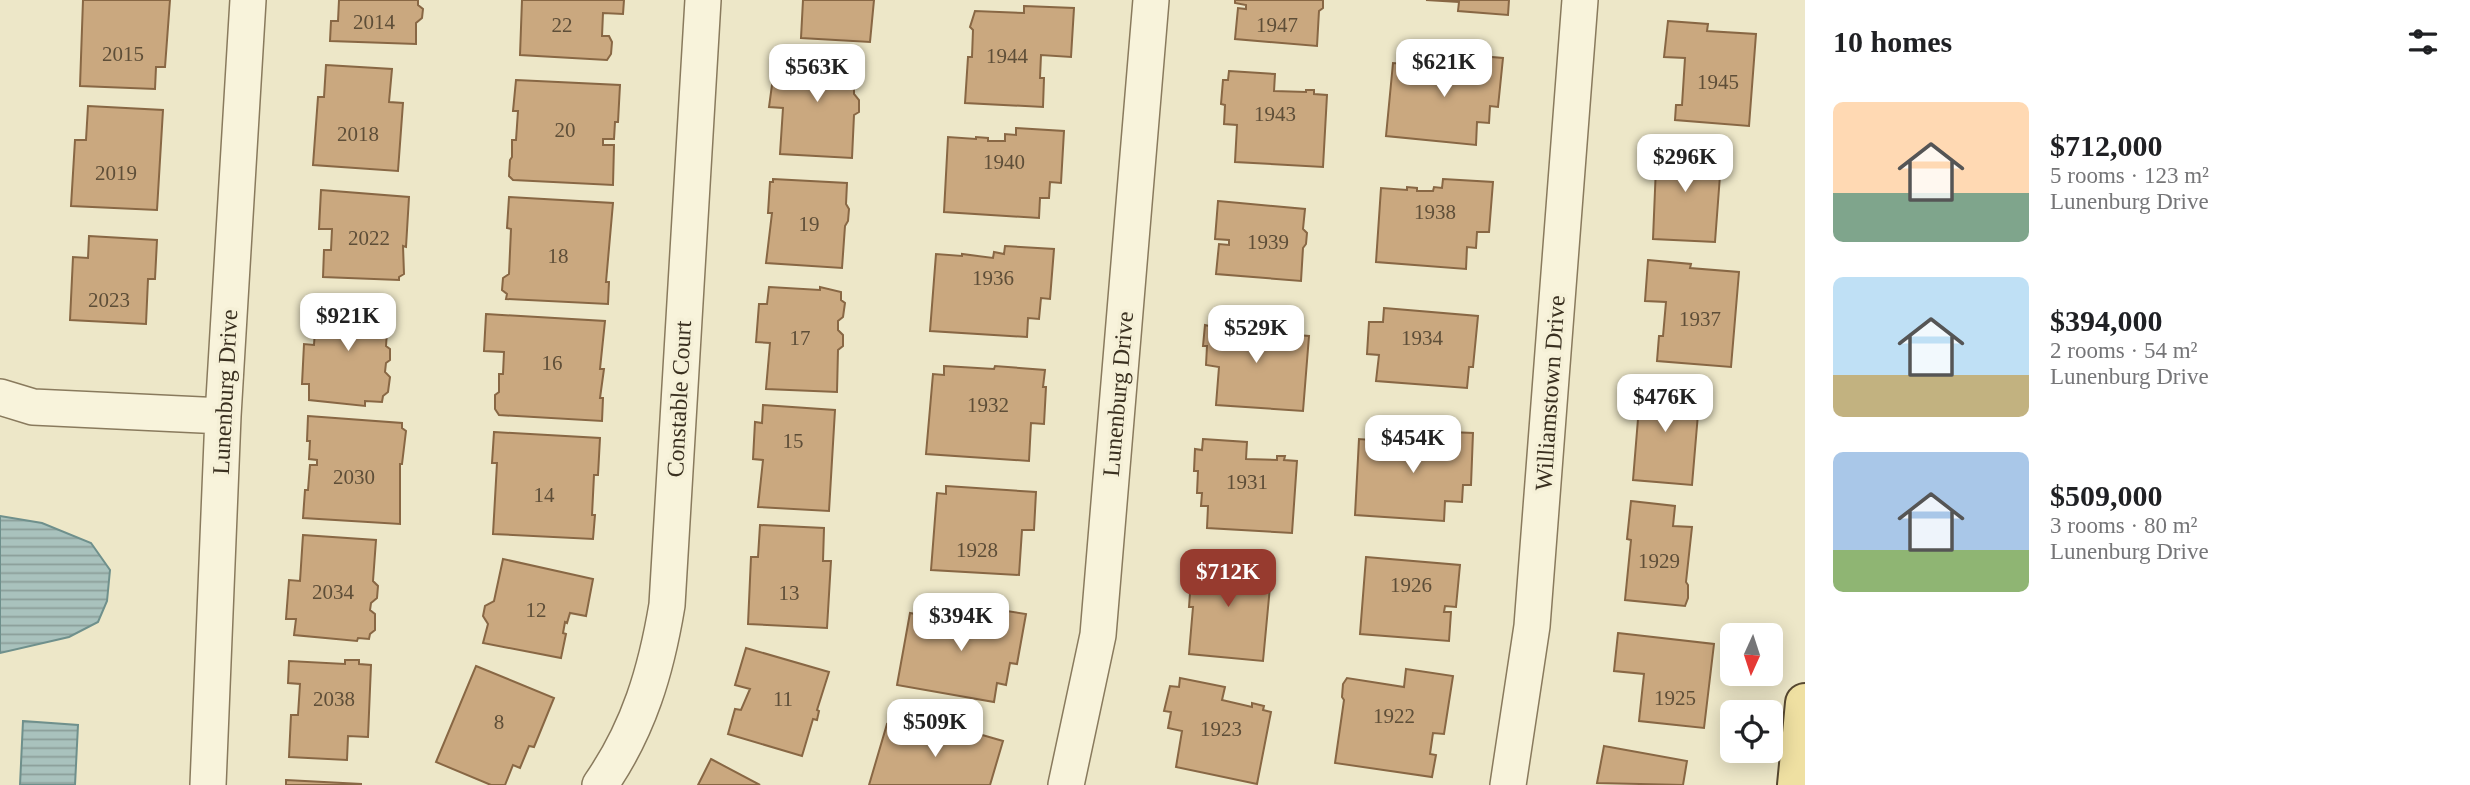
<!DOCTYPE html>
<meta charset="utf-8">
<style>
:root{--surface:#fff;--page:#f2f2f2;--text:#202124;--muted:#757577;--accent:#973b2f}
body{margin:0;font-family:Georgia,serif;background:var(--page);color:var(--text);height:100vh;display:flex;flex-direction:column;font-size:26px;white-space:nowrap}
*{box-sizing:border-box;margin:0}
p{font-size:23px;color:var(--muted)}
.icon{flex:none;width:38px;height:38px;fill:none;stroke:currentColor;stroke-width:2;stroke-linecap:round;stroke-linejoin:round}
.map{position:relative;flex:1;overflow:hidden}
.side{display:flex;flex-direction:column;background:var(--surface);width:665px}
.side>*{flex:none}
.needle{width:46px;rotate:183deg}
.buttons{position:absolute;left:1720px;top:623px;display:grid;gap:14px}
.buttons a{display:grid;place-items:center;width:63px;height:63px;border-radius:10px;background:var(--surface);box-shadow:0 4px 18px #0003;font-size:35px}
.price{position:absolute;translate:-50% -60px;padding:0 16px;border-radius:14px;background:#fff;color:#222;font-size:23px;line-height:46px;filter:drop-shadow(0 2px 4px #0008)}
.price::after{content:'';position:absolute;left:50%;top:42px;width:21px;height:16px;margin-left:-10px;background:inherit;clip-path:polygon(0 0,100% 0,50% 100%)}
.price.on{background:var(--accent);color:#fff}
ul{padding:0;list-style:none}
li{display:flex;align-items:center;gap:21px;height:175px;padding:0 28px}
li span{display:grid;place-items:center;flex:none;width:196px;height:140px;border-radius:10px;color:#555}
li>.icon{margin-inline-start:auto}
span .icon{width:84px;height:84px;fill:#fffc;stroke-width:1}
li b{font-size:30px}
h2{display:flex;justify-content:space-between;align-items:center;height:84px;padding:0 28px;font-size:30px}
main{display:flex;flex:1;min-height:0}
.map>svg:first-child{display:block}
</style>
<main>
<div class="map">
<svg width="1805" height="785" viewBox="0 0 1805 785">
<defs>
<pattern id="water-rules" width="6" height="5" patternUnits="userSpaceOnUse" patternTransform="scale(1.75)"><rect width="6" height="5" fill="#a9c2bd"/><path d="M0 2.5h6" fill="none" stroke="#8b9e99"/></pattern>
</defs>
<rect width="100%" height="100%" fill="#ede7c8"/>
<path fill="url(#water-rules)" stroke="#6f908c" stroke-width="2" d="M 0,516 L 42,523 L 91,543 L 110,570 L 107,601 L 98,622 L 69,637 L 0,653 Z
M 23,721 L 78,725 L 75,785 L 20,785 Z"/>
<path fill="#caa87f" stroke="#886744" stroke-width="2" d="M 83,0 L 170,0 L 165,67 L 156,67 L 155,89 L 80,86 Z
M 339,0 L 418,0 L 418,5 L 423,9 L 422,18 L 416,23 L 416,44 L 330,41 L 331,21 L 338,21 Z
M 522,0 L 624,0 L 623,14 L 603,13 L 602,36 L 609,36 L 612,42 L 611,54 L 607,60 L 520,55 Z
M 803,0 L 874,0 L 870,42 L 801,38 Z
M 1235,0 L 1323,0 L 1323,8 L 1319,11 L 1317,46 L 1235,39 L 1238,8 L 1246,9 L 1246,5 L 1235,3 Z
M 1426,0 L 1509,0 L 1508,15 L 1458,11 L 1459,2 Z
M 1024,6 L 1074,8 L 1071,57 L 1041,55 L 1040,78 L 1044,78 L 1043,107 L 965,103 L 968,57 L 972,57 L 973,30 L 970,27 L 975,11 L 1024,13 Z
M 1668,21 L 1708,24 L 1707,31 L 1756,34 L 1749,126 L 1675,120 L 1676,105 L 1682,105 L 1685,58 L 1664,57 Z
M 827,52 L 839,52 L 839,57 L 857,58 L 856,63 L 861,68 L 860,82 L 854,86 L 854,94 L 859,100 L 859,112 L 854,115 L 852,158 L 780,154 L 783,108 L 769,107 L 774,70 L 783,70 L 783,54 L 827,56 Z
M 1456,54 L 1503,58 L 1498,107 L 1490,106 L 1489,123 L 1477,122 L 1476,145 L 1386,136 L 1393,63 L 1446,67 L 1446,60 L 1455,61 Z
M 326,65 L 392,69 L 389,102 L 403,103 L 398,171 L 313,165 L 318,97 L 324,97 Z
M 1229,71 L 1275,74 L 1274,91 L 1306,92 L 1306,90 L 1314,90 L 1314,94 L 1327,95 L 1323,167 L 1235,162 L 1237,125 L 1224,124 L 1225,105 L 1221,104 L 1223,80 L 1228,80 Z
M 516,80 L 620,85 L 618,122 L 615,122 L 614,139 L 603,139 L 603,145 L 614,145 L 613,185 L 513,180 L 509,176 L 510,160 L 512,157 L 512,140 L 516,140 L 518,111 L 513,111 Z
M 88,106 L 163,110 L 157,210 L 71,206 L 75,140 L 86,140 Z
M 1016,128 L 1064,131 L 1061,183 L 1050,182 L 1049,198 L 1040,198 L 1039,218 L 944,212 L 948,137 L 976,139 L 976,137 L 988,138 L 988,141 L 1005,141 L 1005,134 L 1016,135 Z
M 1657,142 L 1701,145 L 1700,161 L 1721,162 L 1715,242 L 1653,239 Z
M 773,179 L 847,183 L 846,204 L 849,209 L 848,221 L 845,226 L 842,268 L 766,263 L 772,213 L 768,213 L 770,182 L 773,182 Z
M 1443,179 L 1493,182 L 1489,232 L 1477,232 L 1476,248 L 1467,247 L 1466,269 L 1376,262 L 1381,188 L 1407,190 L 1407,187 L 1417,188 L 1417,191 L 1433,191 L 1434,187 L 1442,188 Z
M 321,190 L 409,197 L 406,247 L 403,246 L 404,274 L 399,277 L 399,280 L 323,277 L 324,250 L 331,250 L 332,229 L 319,229 Z
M 509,197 L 613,203 L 606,282 L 609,282 L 608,304 L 506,299 L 507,294 L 502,290 L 503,278 L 509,274 L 511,229 L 507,228 Z
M 1218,201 L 1305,209 L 1303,229 L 1307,233 L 1306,244 L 1303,248 L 1301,281 L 1216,274 L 1219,244 L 1229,245 L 1229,240 L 1215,239 Z
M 89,236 L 157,240 L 155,279 L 148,279 L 146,324 L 70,320 L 73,257 L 88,258 Z
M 1005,246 L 1054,249 L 1050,299 L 1041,298 L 1039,319 L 1028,318 L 1027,337 L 930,331 L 936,254 L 962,256 L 962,254 L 993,258 L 994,252 L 1004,254 Z
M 1648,260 L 1691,264 L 1690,268 L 1739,272 L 1731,367 L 1657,361 L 1659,336 L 1663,336 L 1666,302 L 1645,301 Z
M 769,287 L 820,290 L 820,287 L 841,292 L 841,300 L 845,303 L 843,317 L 838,321 L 838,330 L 843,335 L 843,346 L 838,350 L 837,392 L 766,389 L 770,343 L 756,342 L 759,304 L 767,304 Z
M 317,300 L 389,303 L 386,346 L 390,349 L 390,360 L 386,363 L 385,372 L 390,377 L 388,392 L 383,396 L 382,402 L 365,401 L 365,406 L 309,400 L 309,384 L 302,384 L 304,344 L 314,345 Z
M 1384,308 L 1478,316 L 1473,367 L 1469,367 L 1467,388 L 1376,381 L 1379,355 L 1367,354 L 1369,322 L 1383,322 Z
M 486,314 L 605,321 L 600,369 L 604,369 L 600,398 L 603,398 L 602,421 L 499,415 L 495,409 L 495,395 L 499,392 L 499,374 L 503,374 L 504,352 L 484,351 Z
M 1211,315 L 1258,318 L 1257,332 L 1309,336 L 1303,411 L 1216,405 L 1219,367 L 1206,365 L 1207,346 L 1203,346 L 1205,325 L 1209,326 Z
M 944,366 L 994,369 L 995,366 L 1045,370 L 1043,387 L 1046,387 L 1044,424 L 1031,423 L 1029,461 L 926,454 L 933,374 L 944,375 Z
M 1637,380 L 1683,384 L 1681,400 L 1699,402 L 1692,485 L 1633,480 L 1638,419 L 1634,419 Z
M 763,405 L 835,410 L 829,511 L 758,507 L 763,460 L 753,459 L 755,422 L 762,423 Z
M 308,416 L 402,423 L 402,428 L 406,431 L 402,464 L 400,464 L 400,524 L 303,518 L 305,490 L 308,490 L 310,465 L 317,465 L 317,460 L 309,459 L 310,441 L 307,441 Z
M 1427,431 L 1473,433 L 1471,485 L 1463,485 L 1462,502 L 1445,501 L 1444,521 L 1355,515 L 1359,439 L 1384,441 L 1384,438 L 1416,442 L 1417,435 L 1427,436 Z
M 494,432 L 600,438 L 598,475 L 594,475 L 592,515 L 595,515 L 593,539 L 493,534 L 497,463 L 492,463 Z
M 1203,439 L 1247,442 L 1246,459 L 1277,460 L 1277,456 L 1285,456 L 1284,460 L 1297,461 L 1292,533 L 1207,528 L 1208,506 L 1201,506 L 1202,493 L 1197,493 L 1198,471 L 1194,471 L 1195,449 L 1202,450 Z
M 946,486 L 1036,492 L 1034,530 L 1022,530 L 1019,575 L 931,570 L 937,493 L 946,494 Z
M 1631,501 L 1675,506 L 1673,526 L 1692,527 L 1686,582 L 1688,585 L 1688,598 L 1685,606 L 1625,600 L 1631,540 L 1627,539 Z
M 760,525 L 824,528 L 823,561 L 831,561 L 827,628 L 748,624 L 751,557 L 758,557 Z
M 303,535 L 376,540 L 373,581 L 378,586 L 377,598 L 371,603 L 370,610 L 375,614 L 375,630 L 370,634 L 369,639 L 358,638 L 357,641 L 294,635 L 296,619 L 286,619 L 289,580 L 300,581 Z
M 1193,553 L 1239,557 L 1237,573 L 1271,576 L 1263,661 L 1189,654 L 1193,607 L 1189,607 Z
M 1366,557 L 1460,565 L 1456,607 L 1445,606 L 1444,612 L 1451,612 L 1449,641 L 1360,634 Z
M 503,559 L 593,579 L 586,616 L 570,613 L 567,623 L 565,622 L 563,633 L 566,634 L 561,658 L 483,643 L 488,624 L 483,616 L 485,606 L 494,601 Z
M 981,607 L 1026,614 L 1017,664 L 1010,663 L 1006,685 L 997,683 L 994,702 L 897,685 L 910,613 L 936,618 L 937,613 L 965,620 L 965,616 L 979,619 Z
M 1618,633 L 1714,644 L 1704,728 L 1639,721 L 1644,674 L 1614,671 Z
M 746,648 L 829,672 L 817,710 L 819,711 L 817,720 L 813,719 L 802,756 L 728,734 L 735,709 L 741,710 L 750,689 L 735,685 Z
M 345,660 L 359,660 L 359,664 L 371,665 L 368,737 L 348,736 L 347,760 L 289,757 L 291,715 L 298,715 L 300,684 L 288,683 L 289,661 L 345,664 Z
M 476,666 L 554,698 L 534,747 L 529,746 L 520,768 L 513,765 L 505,785 L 491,785 L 436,762 Z
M 1406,669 L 1453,676 L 1444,734 L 1433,733 L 1430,754 L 1436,755 L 1432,777 L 1335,763 L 1344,700 L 1342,697 L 1343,684 L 1347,678 L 1404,687 Z
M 1180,678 L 1225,687 L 1222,700 L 1252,707 L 1252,703 L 1264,706 L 1263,710 L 1271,712 L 1257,784 L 1176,767 L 1182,731 L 1168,728 L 1171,712 L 1164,711 L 1170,686 L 1179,687 Z
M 887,724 L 925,733 L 925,736 L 942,741 L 943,736 L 955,739 L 958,728 L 1003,741 L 990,785 L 869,785 Z
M 1604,746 L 1687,761 L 1683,785 L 1597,783 Z
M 711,759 L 760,785 L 698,785 Z
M 286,780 L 361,784 L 361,785 L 286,785 Z"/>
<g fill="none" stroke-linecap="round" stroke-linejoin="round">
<defs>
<path id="minor" d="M 0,397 L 33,407 L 223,416
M 208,785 L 223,416 L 248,0
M 600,785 C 639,729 656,671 667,605 L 703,0
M 1066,785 L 1098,635 L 1151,0
M 1508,785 L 1532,626 L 1580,0"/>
<path id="major" d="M 1797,785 L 1805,703"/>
</defs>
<use href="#minor" stroke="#897a5d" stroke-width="38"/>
<use href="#major" stroke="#574831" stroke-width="42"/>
<use href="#minor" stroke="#f8f3db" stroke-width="35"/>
<use href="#major" stroke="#efe0a2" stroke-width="38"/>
</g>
<g text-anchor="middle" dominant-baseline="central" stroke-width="7" stroke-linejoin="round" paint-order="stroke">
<g font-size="21" fill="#5e4e38">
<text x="374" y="22">2014</text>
<text x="562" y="25">22</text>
<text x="1277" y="25">1947</text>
<text x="123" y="54">2015</text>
<text x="1007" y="56">1944</text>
<text x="1718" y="82">1945</text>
<text x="1275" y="114">1943</text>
<text x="565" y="130">20</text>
<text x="358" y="134">2018</text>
<text x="1004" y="162">1940</text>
<text x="116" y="173">2019</text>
<text x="1435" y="212">1938</text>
<text x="809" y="224">19</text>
<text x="369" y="238">2022</text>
<text x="1268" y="242">1939</text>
<text x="558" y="256">18</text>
<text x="993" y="278">1936</text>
<text x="109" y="300">2023</text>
<text x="1700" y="319">1937</text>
<text x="800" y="338">17</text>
<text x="1422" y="338">1934</text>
<text x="552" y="363">16</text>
<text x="988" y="405">1932</text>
<text x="793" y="441">15</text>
<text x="354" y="477">2030</text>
<text x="1247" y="482">1931</text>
<text x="544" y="495">14</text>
<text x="977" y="550">1928</text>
<text x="1659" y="561">1929</text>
<text x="1411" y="585">1926</text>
<text x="333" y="592">2034</text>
<text x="789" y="593">13</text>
<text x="536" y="610">12</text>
<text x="1675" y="698">1925</text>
<text x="334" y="699">2038</text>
<text x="783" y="699">11</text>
<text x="1394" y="716">1922</text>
<text x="499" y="722">8</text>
<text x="1221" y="729">1923</text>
</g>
<g font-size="24" fill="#3a3020" stroke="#f5f0d7">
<text transform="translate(225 392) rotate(-87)">Lunenburg Drive</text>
<text transform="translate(1550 393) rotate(-86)">Williamstown Drive</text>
<text transform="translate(1118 394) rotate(-85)">Lunenburg Drive</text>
<text transform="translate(679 399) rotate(-87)">Constable Court</text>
</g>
</g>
</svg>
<div class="buttons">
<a><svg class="needle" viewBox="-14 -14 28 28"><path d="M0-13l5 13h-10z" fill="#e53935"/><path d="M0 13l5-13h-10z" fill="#757577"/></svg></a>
<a><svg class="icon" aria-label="locate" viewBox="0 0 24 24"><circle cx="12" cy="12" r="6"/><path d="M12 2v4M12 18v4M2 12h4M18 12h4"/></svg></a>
</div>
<b class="price" style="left:1444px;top:99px">$621K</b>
<b class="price" style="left:817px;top:104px">$563K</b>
<b class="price" style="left:1685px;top:194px">$296K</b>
<b class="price" style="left:348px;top:353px">$921K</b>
<b class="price" style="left:1256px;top:365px">$529K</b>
<b class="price" style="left:1665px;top:434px">$476K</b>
<b class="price" style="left:1413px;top:475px">$454K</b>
<b class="price on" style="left:1228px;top:609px">$712K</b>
<b class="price" style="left:961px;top:653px">$394K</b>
<b class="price" style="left:935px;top:759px">$509K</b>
</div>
<section class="side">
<h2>10 homes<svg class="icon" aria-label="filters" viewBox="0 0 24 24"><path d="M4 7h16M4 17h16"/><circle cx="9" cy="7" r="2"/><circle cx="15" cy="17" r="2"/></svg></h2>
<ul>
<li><span style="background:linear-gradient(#ffd9b3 65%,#7fa58c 0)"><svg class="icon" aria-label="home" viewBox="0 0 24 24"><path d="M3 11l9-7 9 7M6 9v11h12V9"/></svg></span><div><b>$712,000</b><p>5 rooms · 123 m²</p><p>Lunenburg Drive</p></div></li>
<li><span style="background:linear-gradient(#bfe0f5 70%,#c2b280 0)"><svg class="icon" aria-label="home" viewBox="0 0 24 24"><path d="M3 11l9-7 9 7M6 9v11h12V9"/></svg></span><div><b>$394,000</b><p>2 rooms · 54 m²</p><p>Lunenburg Drive</p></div></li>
<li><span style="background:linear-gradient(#a9c7e8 70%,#8fb573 0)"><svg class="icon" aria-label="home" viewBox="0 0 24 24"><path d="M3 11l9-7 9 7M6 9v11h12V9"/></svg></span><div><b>$509,000</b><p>3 rooms · 80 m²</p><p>Lunenburg Drive</p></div></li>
</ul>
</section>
</main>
